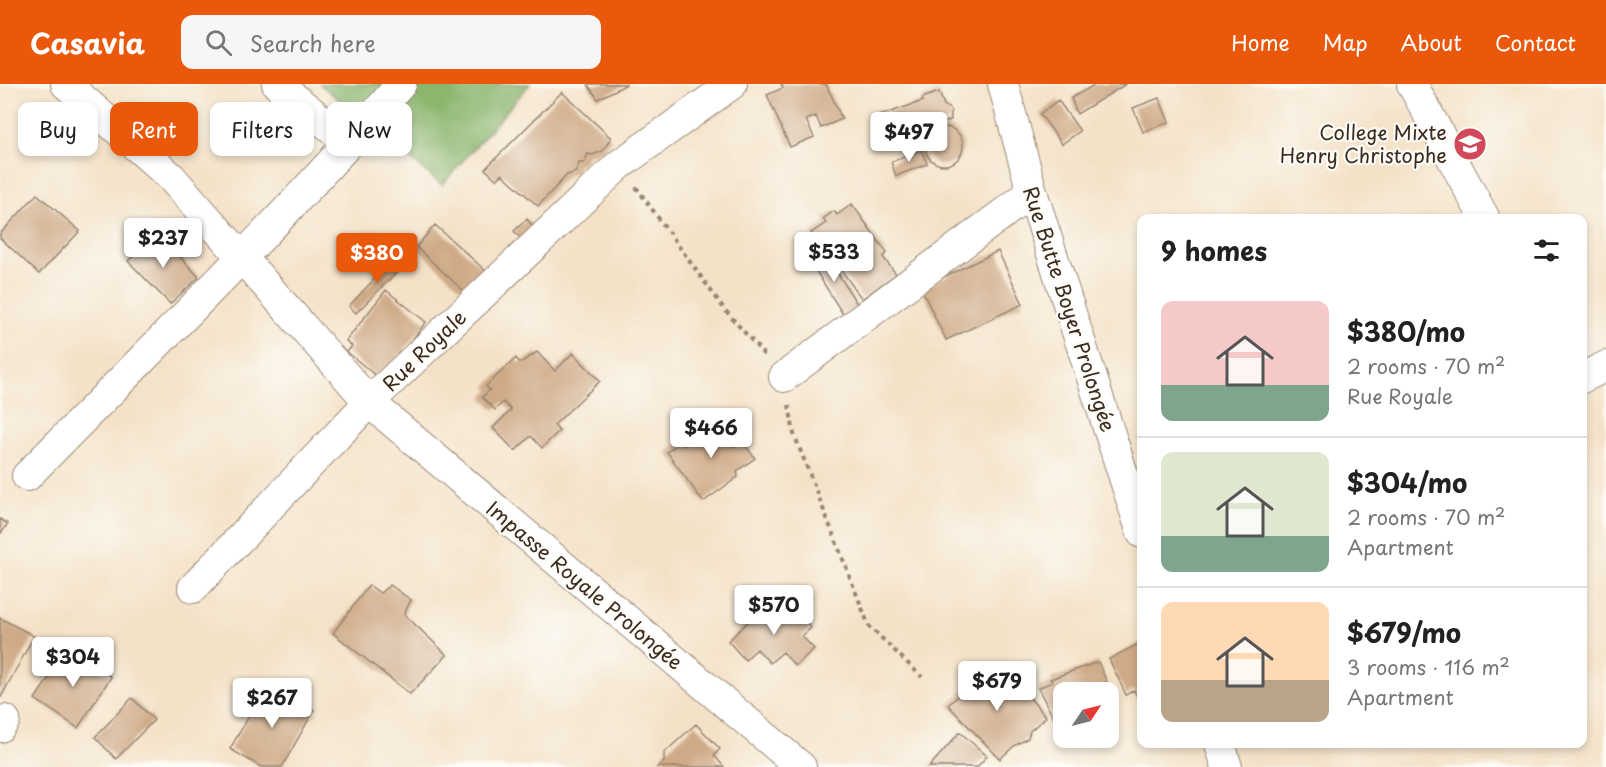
<!DOCTYPE html>
<meta charset="utf-8">
<style>
:root{--surface:#fff;--page:#f6f6f6;--text:#222;--muted:#767676;--line:#e0e0e0;--accent:#ea580c}
body{margin:0;font-family:"Playpen Sans",sans-serif;background:var(--page);color:var(--text);height:100vh;display:flex;flex-direction:column;font-size:22px;white-space:nowrap}
*{box-sizing:border-box;margin:0}
p{font-size:20px;color:var(--muted)}
.icon{flex:none;width:33px;height:33px;fill:none;stroke:currentColor;stroke-width:2;stroke-linecap:round;stroke-linejoin:round}
.map{position:relative;flex:1;overflow:hidden}
.panel{position:absolute;left:1137px;top:130px;width:450px;height:534px;display:flex;flex-direction:column;background:var(--surface);border-radius:12px;box-shadow:0 3px 9px #0003}
.panel>*{flex:none}
.top-card{position:absolute;left:18px;top:18px;width:570px;height:54px;display:flex;gap:12px}
.needle{width:39px;rotate:55deg}
.fabs{position:absolute;left:1053px;top:598px;display:grid;gap:12px}
.fabs a{display:grid;place-items:center;width:66px;height:66px;border-radius:12px;background:var(--surface);box-shadow:0 3px 9px #0003;font-size:30px}
.price{position:absolute;translate:-50% -51px;padding:0 14px;border-radius:6px;background:#fff;color:#222;font-size:20px;line-height:39px;filter:drop-shadow(0 2px 3px #0008)}
.price::after{content:'';position:absolute;left:50%;top:36px;width:18px;height:14px;margin-left:-9px;background:inherit;clip-path:polygon(0 0,100% 0,50% 100%)}
.price.on{background:var(--accent);color:#fff}
ul{padding:0;list-style:none}
li{display:flex;align-items:center;gap:18px;height:150px;padding:0 24px}
li+li{border-top:2px solid var(--line)}
li span{display:grid;place-items:center;flex:none;width:168px;height:120px;border-radius:12px;color:#555}
li>.icon{margin-inline-start:auto}
span .icon{width:72px;height:72px;fill:#fffc;stroke-width:1}
li b{font-size:26px}
h2{display:flex;justify-content:space-between;align-items:center;height:72px;padding:0 24px;font-size:26px}
.tag{padding:0 21px;border-radius:12px;background:var(--surface);box-shadow:0 3px 9px #0003;font-size:21px;line-height:54px}
.tag.on{background:var(--accent);color:#fff}
header{display:flex;align-items:center;gap:36px;box-sizing:border-box;height:84px;padding:0 30px;background:var(--accent);color:#fff}
header strong{font-size:28px}
nav{display:flex;gap:33px;margin-inline-start:auto;font-size:21px}
.search{width:420px;height:54px;background:var(--page);display:flex;align-items:center;gap:15px;box-sizing:border-box;padding:0 21px;border-radius:12px;color:var(--muted);font-size:22px}
.map>svg:first-child{display:block}
</style>
<header>
<strong>Casavia</strong>
<div class="search"><svg class="icon" aria-label="search" viewBox="0 0 24 24"><circle cx="10" cy="10" r="6"/><path d="M15 15l6 6"/></svg>Search here</div>
<nav><a>Home</a><a>Map</a><a>About</a><a>Contact</a></nav>
</header>
<div class="map">
<svg width="1606" height="683" viewBox="0 0 1606 683">
<rect width="100%" height="100%" fill="#fdfcf7"/>
<filter id="ink" filterUnits="userSpaceOnUse"><feTurbulence type="fractalNoise" baseFrequency=".0167" numOctaves="2"/><feDisplacementMap in="SourceGraphic" scale="12" xChannelSelector="R" yChannelSelector="G"/><feConvolveMatrix kernelMatrix="1 2 1 2 8 2 1 2 1" color-interpolation-filters="sRGB"/></filter>
<filter id="wash" filterUnits="userSpaceOnUse"><feTurbulence type="fractalNoise" baseFrequency=".008" numOctaves="4" result="noise"/><feDisplacementMap in="SourceGraphic" scale="24" xChannelSelector="R" yChannelSelector="G"/><feGaussianBlur stdDeviation="1.35" result="paint"/><feColorMatrix in="noise" values="0 0 0 0 0 0 0 0 0 0 0 0 0 0 0 0 0 1.4 0 .05"/><feComposite in="paint" operator="in"/></filter>
<g filter="url(#wash)">
<rect width="100%" height="100%" fill="#f4e2c8"/>
<path fill="#8cb66e" stroke="#647046" stroke-width="1.5" d="M 320,0 L 530,0 L 442,101 Z"/>
<g id="blocks">
<path fill="#cfaa87" d="M 590,0 L 627,0 L 598,15 L 588,1 Z
M 781,0 L 826,0 L 842,35 L 821,44 L 816,32 L 806,36 L 814,53 L 790,63 L 767,11 L 783,4 Z
M 1096,0 L 1126,0 L 1077,30 L 1071,14 Z
M 562,8 L 611,54 L 603,67 L 592,71 L 588,70 L 584,79 L 579,79 L 576,88 L 567,91 L 538,122 L 502,90 L 497,96 L 485,85 Z
M 939,8 L 944,21 L 951,26 L 951,36 L 881,62 L 870,35 L 923,17 L 922,14 Z
M 1159,14 L 1169,38 L 1143,48 L 1133,24 Z
M 1058,16 L 1080,47 L 1062,60 L 1040,30 Z
M925 62a19 19 0 1 1 38 0a19 19 0 1 1-38 0Z
M 922,66 L 927,80 L 896,92 L 891,78 Z
M 37,110 L 80,147 L 39,190 L 0,154 L 0,150 Z
M 852,120 L 887,169 L 883,173 L 896,190 L 862,215 L 824,162 L 821,164 L 811,149 L 826,139 L 823,135 L 834,127 L 837,131 Z
M 527,135 L 540,151 L 528,162 L 514,147 Z
M 435,141 L 488,189 L 468,211 L 416,163 Z
M 157,149 L 199,193 L 170,220 L 128,177 Z
M 823,166 L 859,223 L 844,232 L 809,176 Z
M 998,167 L 1023,220 L 946,256 L 921,204 Z
M 396,172 L 404,181 L 356,229 L 349,222 Z
M 386,206 L 426,238 L 381,296 L 347,268 L 352,262 L 346,257 Z
M 537,268 L 555,287 L 573,269 L 600,297 L 554,341 L 559,347 L 542,364 L 531,352 L 515,367 L 493,344 L 511,326 L 503,318 L 495,326 L 482,313 L 490,306 L 486,302 L 516,274 L 520,279 Z
M 717,336 L 727,337 L 734,345 L 730,357 L 734,363 L 742,357 L 755,374 L 737,387 L 738,393 L 703,418 L 667,368 L 680,358 L 683,362 Z
M 0,435 L 8,440 L 0,450 Z
M 369,501 L 380,509 L 390,501 L 411,516 L 404,530 L 447,571 L 410,610 L 333,549 Z
M 769,518 L 781,532 L 792,522 L 811,544 L 802,552 L 814,565 L 795,582 L 783,568 L 770,579 L 757,565 L 745,576 L 728,557 Z
M 0,534 L 34,552 L 0,615 Z
M 1142,558 L 1142,613 L 1138,615 L 1134,606 L 1126,611 L 1109,575 Z
M 68,565 L 111,593 L 78,644 L 35,615 Z
M 1098,578 L 1109,603 L 1106,605 L 1108,609 L 1064,609 L 1064,644 L 1060,646 L 1038,604 L 1052,598 L 1050,595 Z
M 991,582 L 1015,606 L 1020,602 L 1046,633 L 1030,647 L 1028,654 L 1014,662 L 1000,675 L 948,621 Z
M 268,599 L 314,626 L 282,683 L 261,683 L 230,665 Z
M 1108,611 L 1114,622 L 1108,625 Z
M 132,614 L 154,636 L 116,675 L 95,653 Z
M 696,640 L 720,665 L 714,671 L 724,683 L 657,683 L 664,678 L 664,669 Z
M 960,648 L 987,672 L 977,683 L 929,683 Z"/>
</g>
</g>
<g filter="url(#ink)">
<use href="#blocks" fill-opacity="0" stroke="#988673" stroke-width="1.5"/>
<g fill="none" stroke-linecap="round" stroke-linejoin="round">
<defs>
<path id="minor" d="M 66,0 L 171,93 L 369,318 L 619,81 L 732,0
M 277,0 L 350,59
M 1003,0 L 1032,108 L 1142,449
M 1412,0 L 1485,135
M 784,293 L 1032,108
M 1582,294 L 1606,282
M 27,392 C 153,263 283,137 401,0
M 193,504 L 369,318 L 801,683
M 0,643 L 5,636
M 1220,660 L 1227,683"/>
</defs>
<use href="#minor" stroke="#988673" stroke-width="32"/>
<path stroke="#988673" stroke-width="4" stroke-dasharray="4.5 4.5" stroke-linecap="butt" d="M 636,103 L 725,226 L 766,273
M 789,321 L 794,350 L 869,542 L 922,593"/>
<use href="#minor" stroke="#fff" stroke-width="30"/>
</g>
</g>
<defs>
<symbol id="school-disc" viewBox="-11 -11 22 22"><circle r="9.5" fill="#d1495b" stroke="#fdfcf7"/><path d="M0-5L7-2L0 1L-7-2ZM-4 1L0 2.5L4 1V4Q0 6-4 4Z" fill="#fff"/></symbol>
</defs>
<g fill-rule="evenodd">
<use href="#school-disc" x="1451" y="41" width="38" height="38"/>
</g>
<g text-anchor="middle" dominant-baseline="central" stroke-width="4.5" stroke-linejoin="round" paint-order="stroke">
<g font-size="20" fill="#3b2a1e" stroke="#fdfcf7" text-anchor="end">
<text x="1447" y="48">College Mixte<tspan x="1447" dy="23">Henry Christophe</tspan></text>
</g>
<g font-size="20" fill="#3b2a1e" stroke="#fdfcf7">
<text transform="translate(1070 225) rotate(72)">Rue Butte Boyer Prolongée</text>
<text transform="translate(424 266) rotate(-44)">Rue Royale</text>
<text transform="translate(585 501) rotate(40)">Impasse Royale Prolongée</text>
</g>
</g>
</svg>
<div class="fabs">
<a><svg class="needle" viewBox="-14 -14 28 28"><path d="M0-13l5 13h-10z" fill="#e53935"/><path d="M0 13l5-13h-10z" fill="#767676"/></svg></a>
</div>
<b class="price" style="left:909px;top:79px">$497</b>
<b class="price" style="left:163px;top:185px">$237</b>
<b class="price" style="left:834px;top:199px">$533</b>
<b class="price on" style="left:377px;top:200px">$380</b>
<b class="price" style="left:711px;top:375px">$466</b>
<b class="price" style="left:774px;top:552px">$570</b>
<b class="price" style="left:73px;top:604px">$304</b>
<b class="price" style="left:997px;top:628px">$679</b>
<b class="price" style="left:272px;top:645px">$267</b>
<div class="top-card">
<a class="tag">Buy</a>
<a class="tag on">Rent</a>
<a class="tag">Filters</a>
<a class="tag">New</a>
</div>
<section class="panel">
<h2>9 homes<svg class="icon" aria-label="filters" viewBox="0 0 24 24"><path d="M4 7h16M4 17h16"/><circle cx="9" cy="7" r="2"/><circle cx="15" cy="17" r="2"/></svg></h2>
<ul>
<li><span style="background:linear-gradient(#f6c9c9 70%,#7fa58c 0)"><svg class="icon" aria-label="home" viewBox="0 0 24 24"><path d="M3 11l9-7 9 7M6 9v11h12V9"/></svg></span><div><b>$380/mo</b><p>2 rooms · 70 m²</p><p>Rue Royale</p></div></li>
<li><span style="background:linear-gradient(#dfe7d0 70%,#7fa58c 0)"><svg class="icon" aria-label="home" viewBox="0 0 24 24"><path d="M3 11l9-7 9 7M6 9v11h12V9"/></svg></span><div><b>$304/mo</b><p>2 rooms · 70 m²</p><p>Apartment</p></div></li>
<li><span style="background:linear-gradient(#ffd9b3 65%,#b9a48a 0)"><svg class="icon" aria-label="home" viewBox="0 0 24 24"><path d="M3 11l9-7 9 7M6 9v11h12V9"/></svg></span><div><b>$679/mo</b><p>3 rooms · 116 m²</p><p>Apartment</p></div></li>
</ul>
</section>
</div>
